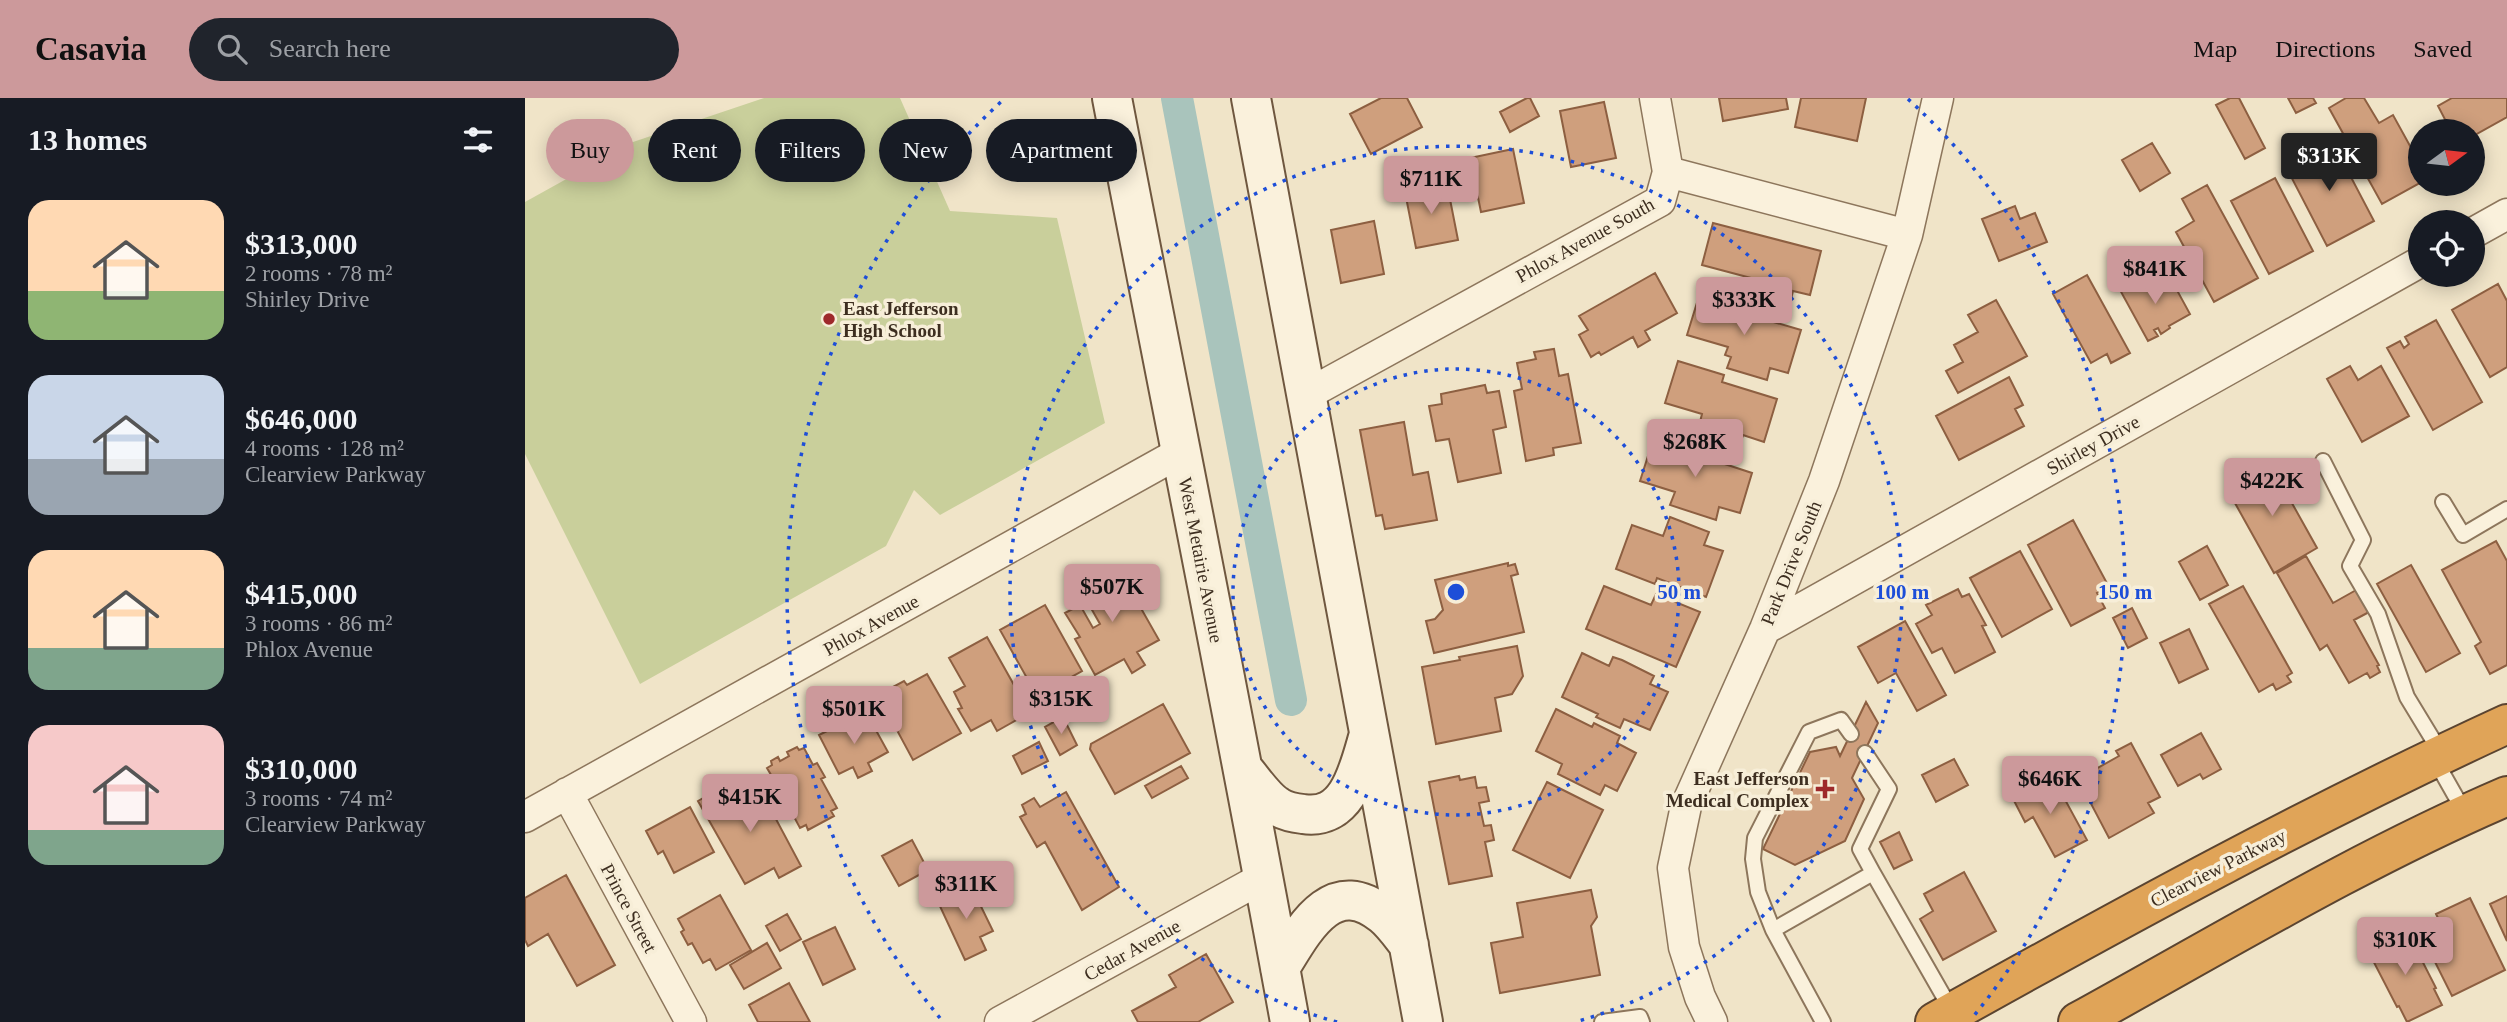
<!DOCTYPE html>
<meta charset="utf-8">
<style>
:root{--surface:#171b24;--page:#20242c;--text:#f1f3f6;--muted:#9ea1a6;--accent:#cc999b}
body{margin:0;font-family:Georgia,serif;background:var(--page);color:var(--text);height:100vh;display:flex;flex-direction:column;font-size:26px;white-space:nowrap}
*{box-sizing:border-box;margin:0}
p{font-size:23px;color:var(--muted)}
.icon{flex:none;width:38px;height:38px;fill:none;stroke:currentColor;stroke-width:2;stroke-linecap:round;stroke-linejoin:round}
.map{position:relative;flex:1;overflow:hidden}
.drawer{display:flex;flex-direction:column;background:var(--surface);width:525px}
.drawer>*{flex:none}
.top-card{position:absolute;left:21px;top:21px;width:665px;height:63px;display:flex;gap:14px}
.needle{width:46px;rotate:75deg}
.fabs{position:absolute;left:1883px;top:21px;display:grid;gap:14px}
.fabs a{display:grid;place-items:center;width:77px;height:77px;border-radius:50%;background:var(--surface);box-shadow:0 4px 18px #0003;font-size:35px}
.price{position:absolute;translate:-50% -60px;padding:0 16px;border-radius:7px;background:var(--accent);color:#111;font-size:23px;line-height:46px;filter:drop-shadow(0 2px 4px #0008)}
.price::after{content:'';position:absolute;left:50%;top:42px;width:21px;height:16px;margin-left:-10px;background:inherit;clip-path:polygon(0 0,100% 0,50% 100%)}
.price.on{background:#222;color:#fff}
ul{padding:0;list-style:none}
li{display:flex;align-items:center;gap:21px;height:175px;padding:0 28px}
li span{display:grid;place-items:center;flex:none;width:196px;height:140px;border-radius:21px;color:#555}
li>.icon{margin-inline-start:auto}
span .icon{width:84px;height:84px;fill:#fffc;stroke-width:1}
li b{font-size:30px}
h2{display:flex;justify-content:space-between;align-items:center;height:84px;padding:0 28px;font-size:30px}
.tag{padding:0 24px;border-radius:32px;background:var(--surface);box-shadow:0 4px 18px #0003;font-size:24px;line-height:63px}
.tag.on{background:var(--accent);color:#111}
header{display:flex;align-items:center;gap:42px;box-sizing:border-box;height:98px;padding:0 35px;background:var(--accent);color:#111}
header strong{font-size:33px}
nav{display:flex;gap:38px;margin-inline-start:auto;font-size:24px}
.search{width:490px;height:63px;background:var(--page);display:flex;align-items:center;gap:18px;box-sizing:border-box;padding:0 24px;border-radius:38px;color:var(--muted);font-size:26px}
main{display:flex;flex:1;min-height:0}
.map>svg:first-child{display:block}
</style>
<header>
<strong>Casavia</strong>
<div class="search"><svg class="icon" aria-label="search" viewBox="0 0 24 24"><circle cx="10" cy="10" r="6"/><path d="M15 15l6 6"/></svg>Search here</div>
<nav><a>Map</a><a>Directions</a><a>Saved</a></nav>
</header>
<main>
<section class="drawer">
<h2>13 homes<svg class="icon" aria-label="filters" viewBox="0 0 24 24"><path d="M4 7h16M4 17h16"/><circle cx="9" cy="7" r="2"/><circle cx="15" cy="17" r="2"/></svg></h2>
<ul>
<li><span style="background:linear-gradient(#ffd9b3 65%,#8fb573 0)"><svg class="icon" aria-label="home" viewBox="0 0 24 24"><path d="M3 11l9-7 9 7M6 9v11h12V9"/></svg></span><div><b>$313,000</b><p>2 rooms · 78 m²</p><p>Shirley Drive</p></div></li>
<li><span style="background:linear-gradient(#c9d6e8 60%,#9aa5b1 0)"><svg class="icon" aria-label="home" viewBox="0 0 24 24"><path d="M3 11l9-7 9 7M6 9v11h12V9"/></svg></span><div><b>$646,000</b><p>4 rooms · 128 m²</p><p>Clearview Parkway</p></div></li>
<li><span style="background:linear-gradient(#ffd9b3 70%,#7fa58c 0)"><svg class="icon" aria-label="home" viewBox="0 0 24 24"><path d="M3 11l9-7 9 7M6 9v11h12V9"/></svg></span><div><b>$415,000</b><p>3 rooms · 86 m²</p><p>Phlox Avenue</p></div></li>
<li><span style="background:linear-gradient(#f6c9c9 75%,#7fa58c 0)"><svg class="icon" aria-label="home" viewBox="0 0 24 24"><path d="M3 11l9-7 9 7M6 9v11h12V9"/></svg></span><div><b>$310,000</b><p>3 rooms · 74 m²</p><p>Clearview Parkway</p></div></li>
</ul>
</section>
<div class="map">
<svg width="1982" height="924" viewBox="0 0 1982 924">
<rect width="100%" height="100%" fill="#f0e4c8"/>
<path fill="#c9cf9b" d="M 239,0 L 375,0 L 425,113 L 532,120 L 580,325 L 415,417 L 389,392 L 361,448 L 115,586 L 0,356 L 0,104 L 108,44 Z"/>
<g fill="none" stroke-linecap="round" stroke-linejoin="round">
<path stroke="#a9c4bc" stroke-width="32" d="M 652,0 L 766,602"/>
</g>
<path fill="#cf9f7d" stroke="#8d5f41" stroke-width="2" d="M 856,0 L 882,0 L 897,29 L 846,56 L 825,16 Z
M 1002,0 L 1005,0 L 1014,18 L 985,34 L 975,14 Z
M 1194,0 L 1261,0 L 1263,11 L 1198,23 Z
M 1276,0 L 1341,0 L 1332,43 L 1270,29 Z
M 1705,0 L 1714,0 L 1740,50 L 1720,61 L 1691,7 Z
M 1763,0 L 1788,0 L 1791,5 L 1771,15 Z
M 1821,0 L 1839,0 L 1854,25 L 1868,17 L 1895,66 L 1895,85 L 1857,106 L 1804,10 Z
M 1927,0 L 1982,0 L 1982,19 L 1948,38 L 1948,33 L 1926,33 L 1913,8 Z
M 1079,4 L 1091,60 L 1046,69 L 1035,13 Z
M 1807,43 L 1849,123 L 1802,148 L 1760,67 Z
M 1627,45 L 1645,75 L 1615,93 L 1597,62 Z
M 988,51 L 999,105 L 956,114 L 945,60 Z
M 1750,80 L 1788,153 L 1744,176 L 1706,103 Z
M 922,86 L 933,142 L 891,150 L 880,94 Z
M 1682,87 L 1733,180 L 1689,204 L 1651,134 L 1669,123 L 1657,101 Z
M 1490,108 L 1495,121 L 1510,115 L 1522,144 L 1474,163 L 1457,121 Z
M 849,123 L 859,176 L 816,185 L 806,132 Z
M 1188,125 L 1296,153 L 1285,197 L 1268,193 L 1265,205 L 1223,194 L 1226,180 L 1177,167 Z
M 1130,175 L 1152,215 L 1120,233 L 1125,242 L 1113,249 L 1108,239 L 1076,257 L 1074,254 L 1066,259 L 1054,237 L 1063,232 L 1054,218 Z
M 1562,177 L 1605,255 L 1586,265 L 1582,256 L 1566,265 L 1528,196 Z
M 1621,178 L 1629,193 L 1647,183 L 1665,216 L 1644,228 L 1645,230 L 1636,236 L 1633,230 L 1629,232 L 1633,238 L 1623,243 L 1595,192 Z
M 1973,186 L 1982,203 L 1982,269 L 1965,279 L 1927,212 Z
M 1175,195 L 1223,209 L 1221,216 L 1276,232 L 1263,275 L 1245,270 L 1242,282 L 1202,270 L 1206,259 L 1200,257 L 1203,249 L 1162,237 Z
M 1471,202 L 1502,258 L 1433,295 L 1421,273 L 1438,264 L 1429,247 L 1453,234 L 1443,217 Z
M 1911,222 L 1957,304 L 1908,332 L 1862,250 L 1875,243 L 1879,250 L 1884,246 L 1880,239 Z
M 1029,251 L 1034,278 L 1043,276 L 1056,345 L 1028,350 L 1029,357 L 1001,363 L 989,293 L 997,291 L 992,265 L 1011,261 L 1009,254 Z
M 1153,263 L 1199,277 L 1197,284 L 1252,301 L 1239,344 L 1218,337 L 1214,350 L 1179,339 L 1183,326 L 1175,324 L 1177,316 L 1140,305 Z
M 1825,268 L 1833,282 L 1856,268 L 1884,318 L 1837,344 L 1802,281 Z
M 1484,279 L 1498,307 L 1490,311 L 1499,328 L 1434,362 L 1411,318 Z
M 960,287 L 962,295 L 974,293 L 981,329 L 968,332 L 976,375 L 933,384 L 924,341 L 911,343 L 904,308 L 917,306 L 916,296 Z
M 879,324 L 888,377 L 903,374 L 912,422 L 860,431 L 857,417 L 851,418 L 835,332 Z
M 1130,336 L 1175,351 L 1172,357 L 1227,375 L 1215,415 L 1194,409 L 1191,422 L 1145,407 L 1150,394 L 1115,383 Z
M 1744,364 L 1792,450 L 1749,475 L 1701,389 Z
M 1145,419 L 1184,434 L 1179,447 L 1198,453 L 1181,499 L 1132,480 L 1130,486 L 1091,471 L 1107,427 L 1138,438 Z
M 1548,422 L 1584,489 L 1572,495 L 1580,510 L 1546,528 L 1503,447 Z
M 1971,443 L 1982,463 L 1982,567 L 1965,576 L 1950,548 L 1956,544 L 1917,472 Z
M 1682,448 L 1703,487 L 1675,502 L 1654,464 Z
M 1495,453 L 1527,511 L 1477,539 L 1445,480 Z
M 1781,458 L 1808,505 L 1833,491 L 1846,513 L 1829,522 L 1854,567 L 1852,568 L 1855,574 L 1845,580 L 1842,575 L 1824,585 L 1802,547 L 1795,552 L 1752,475 Z
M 983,465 L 983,468 L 990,466 L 993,476 L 986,478 L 999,534 L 909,555 L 901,523 L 910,521 L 918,512 L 910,482 Z
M 1886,467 L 1935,555 L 1901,574 L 1852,486 Z
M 592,468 L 634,542 L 612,554 L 620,567 L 607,575 L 599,561 L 570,577 L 550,541 L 555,539 L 540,515 L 555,507 L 568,530 L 575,526 L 554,489 Z
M 1079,488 L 1126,507 L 1131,496 L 1175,514 L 1151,569 L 1061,531 Z
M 1718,488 L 1767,575 L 1762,578 L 1766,584 L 1751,592 L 1748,586 L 1734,594 L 1684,506 Z
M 1433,491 L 1437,499 L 1444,496 L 1461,527 L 1457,528 L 1470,554 L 1430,575 L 1417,550 L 1407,555 L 1391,526 L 1407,517 L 1401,507 Z
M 520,507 L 557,573 L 512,598 L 475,532 Z
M 1607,510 L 1622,540 L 1603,550 L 1588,520 Z
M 1380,523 L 1421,597 L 1392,613 L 1371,575 L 1353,585 L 1333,549 Z
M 1664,531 L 1683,571 L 1654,585 L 1635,545 Z
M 462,539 L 498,603 L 496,605 L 502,616 L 472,633 L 466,622 L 446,633 L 433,611 L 437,610 L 429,594 L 440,588 L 424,560 Z
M 992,548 L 998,578 L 987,596 L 970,600 L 976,633 L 911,646 L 897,569 L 935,562 L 934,559 Z
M 1057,555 L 1084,568 L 1088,559 L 1097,562 L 1129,578 L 1125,586 L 1143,594 L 1125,632 L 1099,621 L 1095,630 L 1071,619 L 1073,616 L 1037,599 Z
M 402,576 L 436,635 L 388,662 L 353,597 L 379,583 L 382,587 Z
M 1341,604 L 1353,625 L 1327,680 L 1339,701 L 1320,743 L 1270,767 L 1238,751 L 1285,654 L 1311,649 L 1315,658 Z
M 638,606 L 665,655 L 590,696 L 565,651 L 566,646 Z
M 1031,611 L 1067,629 L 1069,625 L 1095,638 L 1092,645 L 1111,655 L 1092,693 L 1080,687 L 1075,697 L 1033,676 L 1037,666 L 1011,653 Z
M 342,616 L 363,654 L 343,665 L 347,673 L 333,680 L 328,669 L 314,676 L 294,637 L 314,627 L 315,630 Z
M 538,619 L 552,647 L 535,657 L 520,629 Z
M 1676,635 L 1696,671 L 1678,681 L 1675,676 L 1653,688 L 1636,657 Z
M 514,644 L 523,663 L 497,676 L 488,658 Z
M 1606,645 L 1635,699 L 1623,705 L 1629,715 L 1584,740 L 1553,681 L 1594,658 L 1591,653 Z
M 272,649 L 274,652 L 279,650 L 288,667 L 292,665 L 300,679 L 296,681 L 312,710 L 306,713 L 309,718 L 283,732 L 281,727 L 275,730 L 260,702 L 256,704 L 251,694 L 255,692 L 242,670 L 247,667 L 246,663 L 253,659 L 255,663 L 264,658 L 262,654 Z
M 1429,661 L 1443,687 L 1411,704 L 1397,677 Z
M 656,668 L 663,680 L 627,700 L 620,688 Z
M 934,678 L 935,682 L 950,679 L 952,690 L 961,689 L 964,703 L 954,705 L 959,728 L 966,727 L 969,742 L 960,744 L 967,778 L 924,786 L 904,684 Z
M 1511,680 L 1517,693 L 1531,685 L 1562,742 L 1530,759 L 1508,719 L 1500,724 L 1485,695 Z
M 1022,684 L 1078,712 L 1045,780 L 988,752 Z
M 199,688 L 209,706 L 235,691 L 276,768 L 254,780 L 249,770 L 220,786 L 173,703 Z
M 541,694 L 594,789 L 557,812 L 520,744 L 512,749 L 495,719 L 501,716 L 497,707 L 509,700 L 515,709 Z
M 165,709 L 189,754 L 149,775 L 138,753 L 133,756 L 121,733 Z
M 1374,734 L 1387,762 L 1369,771 L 1355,744 Z
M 387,742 L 403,772 L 374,788 L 357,758 Z
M 1439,774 L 1471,833 L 1418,862 L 1395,821 L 1408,813 L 1399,796 Z
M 41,777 L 90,867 L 52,888 L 23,836 L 3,848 L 0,842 L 0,800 Z
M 446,788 L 468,833 L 455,839 L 461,852 L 440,862 L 413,804 Z
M 1066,792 L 1072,819 L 1066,828 L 1075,877 L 975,895 L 966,845 L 998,839 L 992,805 Z
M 195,797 L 226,852 L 191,872 L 185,861 L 178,865 L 167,845 L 163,847 L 156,834 L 159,832 L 153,821 Z
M 1982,798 L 1982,843 L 1965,806 Z
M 1945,800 L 1980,872 L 1927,898 L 1910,864 L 1923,857 L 1911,833 L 1918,830 L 1911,816 Z
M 262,816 L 276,841 L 255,853 L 241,828 Z
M 310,829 L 330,871 L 298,887 L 278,844 Z
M 1884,837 L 1911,890 L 1909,891 L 1917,907 L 1882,924 L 1874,908 L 1872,909 L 1841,849 L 1862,838 L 1866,847 Z
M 242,845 L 256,870 L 219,891 L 205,867 Z
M 681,856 L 708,904 L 673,924 L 613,924 L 607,913 L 651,889 L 644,877 Z
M 264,885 L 285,924 L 233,924 L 224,907 Z"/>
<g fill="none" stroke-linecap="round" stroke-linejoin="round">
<defs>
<path id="lane" d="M 1798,363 L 1838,442 L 1825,468 L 1853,516 L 1882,599 L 1916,655
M 1918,404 L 1938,437 L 1982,411
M 1340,655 L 1364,691 L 1335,751 L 1348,775
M 1910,662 L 1940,715
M 1248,832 L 1233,794 L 1228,761 L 1230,740 L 1284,634 L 1316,622 L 1326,636
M 1077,924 L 1115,919 L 1117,924
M 1298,924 L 1248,832 L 1348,775 L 1427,913"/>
<path id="street" d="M 1143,74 L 1382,137
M 1948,135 L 1982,116
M 781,297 L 1135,103 L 1143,74 L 1130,0
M 1240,531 L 1895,164
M 42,695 L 166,924
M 0,719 L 654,355
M 475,924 L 739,779
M 1187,924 L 1175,899 L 1159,849 L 1148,770 L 1161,708 L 1240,531 L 1299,383 L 1382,137 L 1413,0"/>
<path id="secondary" d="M 587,0 C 646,308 709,615 765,924
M 726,0 L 898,924
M 718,671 C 728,682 739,700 752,708 C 759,713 769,715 778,716 C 824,723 834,670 844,636
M 755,870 C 779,831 807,776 858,817 C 868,825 876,837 884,847"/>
<path id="highway" d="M 1410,924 C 1598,819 1786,716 1982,626
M 1553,924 C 1695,846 1833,762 1982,698"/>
</defs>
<use href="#lane" stroke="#8d765c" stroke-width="18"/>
<use href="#street" stroke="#8d765c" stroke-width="33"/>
<use href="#secondary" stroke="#6f573f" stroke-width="42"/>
<use href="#highway" stroke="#5b4430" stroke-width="42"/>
<use href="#lane" stroke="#faf1dc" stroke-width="14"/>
<use href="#street" stroke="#faf1dc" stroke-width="30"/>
<use href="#secondary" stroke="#faf1dc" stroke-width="38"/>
<use href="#highway" stroke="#e0a458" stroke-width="38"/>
</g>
<g fill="none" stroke="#1d4ed8" stroke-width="3.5" stroke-dasharray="3.5 7">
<circle cx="931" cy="494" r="223"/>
<path d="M812 924A446 446 0 1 1 1050 924"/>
<path d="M415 920A669 669 0 0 1 479 1M1383 1A669 669 0 0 1 1447 920"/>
</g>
<g fill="#9e2a2b" stroke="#f7eed8" stroke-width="2.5">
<circle cx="304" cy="221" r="7"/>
<path d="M1296.5 680.5h7v7h7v7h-7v7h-7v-7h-7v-7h7z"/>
</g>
<g text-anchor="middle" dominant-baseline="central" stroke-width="7" stroke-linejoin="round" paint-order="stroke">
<g font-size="19" fill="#3d2e20" stroke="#f7eed8">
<text transform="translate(1060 142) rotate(-29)">Phlox Avenue South</text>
<text transform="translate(1568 347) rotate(-29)">Shirley Drive</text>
<text transform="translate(676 462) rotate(79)">West Metairie Avenue</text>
<text transform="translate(1266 465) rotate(-68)">Park Drive South</text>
<text transform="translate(346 527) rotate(-29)">Phlox Avenue</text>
<text transform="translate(1693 770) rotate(-27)">Clearview Parkway</text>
<text transform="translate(104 810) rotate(62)">Prince Street</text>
<text transform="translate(607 852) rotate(-29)">Cedar Avenue</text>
</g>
<g font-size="19" font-weight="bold" fill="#3d2e20" stroke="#f7eed8" text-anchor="start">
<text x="318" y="210">East Jefferson<tspan x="318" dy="22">High School</tspan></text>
<text x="1284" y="680" text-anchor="end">East Jefferson<tspan x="1284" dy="22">Medical Complex</tspan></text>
</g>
</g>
<circle cx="931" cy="494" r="10" fill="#1d4ed8" stroke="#f7eed8" stroke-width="3.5"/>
<g font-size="21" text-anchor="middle" font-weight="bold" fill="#1d4ed8" stroke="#f7eed8" stroke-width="7" stroke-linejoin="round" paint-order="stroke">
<text x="1154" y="501">50 m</text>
<text x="1377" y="501">100 m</text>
<text x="1600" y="501">150 m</text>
</g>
</svg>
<div class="fabs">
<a><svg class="needle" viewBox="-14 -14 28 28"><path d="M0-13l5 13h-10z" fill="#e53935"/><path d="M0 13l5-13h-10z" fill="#9ea1a6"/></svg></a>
<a><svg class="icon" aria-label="locate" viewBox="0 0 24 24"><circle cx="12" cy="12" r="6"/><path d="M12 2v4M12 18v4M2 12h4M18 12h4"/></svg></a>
</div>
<b class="price on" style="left:1804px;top:95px">$313K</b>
<b class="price" style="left:906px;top:118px">$711K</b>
<b class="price" style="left:1630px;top:208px">$841K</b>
<b class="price" style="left:1219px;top:239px">$333K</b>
<b class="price" style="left:1170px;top:381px">$268K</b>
<b class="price" style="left:1747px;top:420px">$422K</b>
<b class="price" style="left:587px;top:526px">$507K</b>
<b class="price" style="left:536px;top:638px">$315K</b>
<b class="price" style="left:329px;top:648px">$501K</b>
<b class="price" style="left:1525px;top:718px">$646K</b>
<b class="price" style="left:225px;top:736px">$415K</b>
<b class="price" style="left:441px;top:823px">$311K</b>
<b class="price" style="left:1880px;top:879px">$310K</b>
<div class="top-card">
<a class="tag on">Buy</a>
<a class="tag">Rent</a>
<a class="tag">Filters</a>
<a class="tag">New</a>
<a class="tag">Apartment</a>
</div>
</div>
</main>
